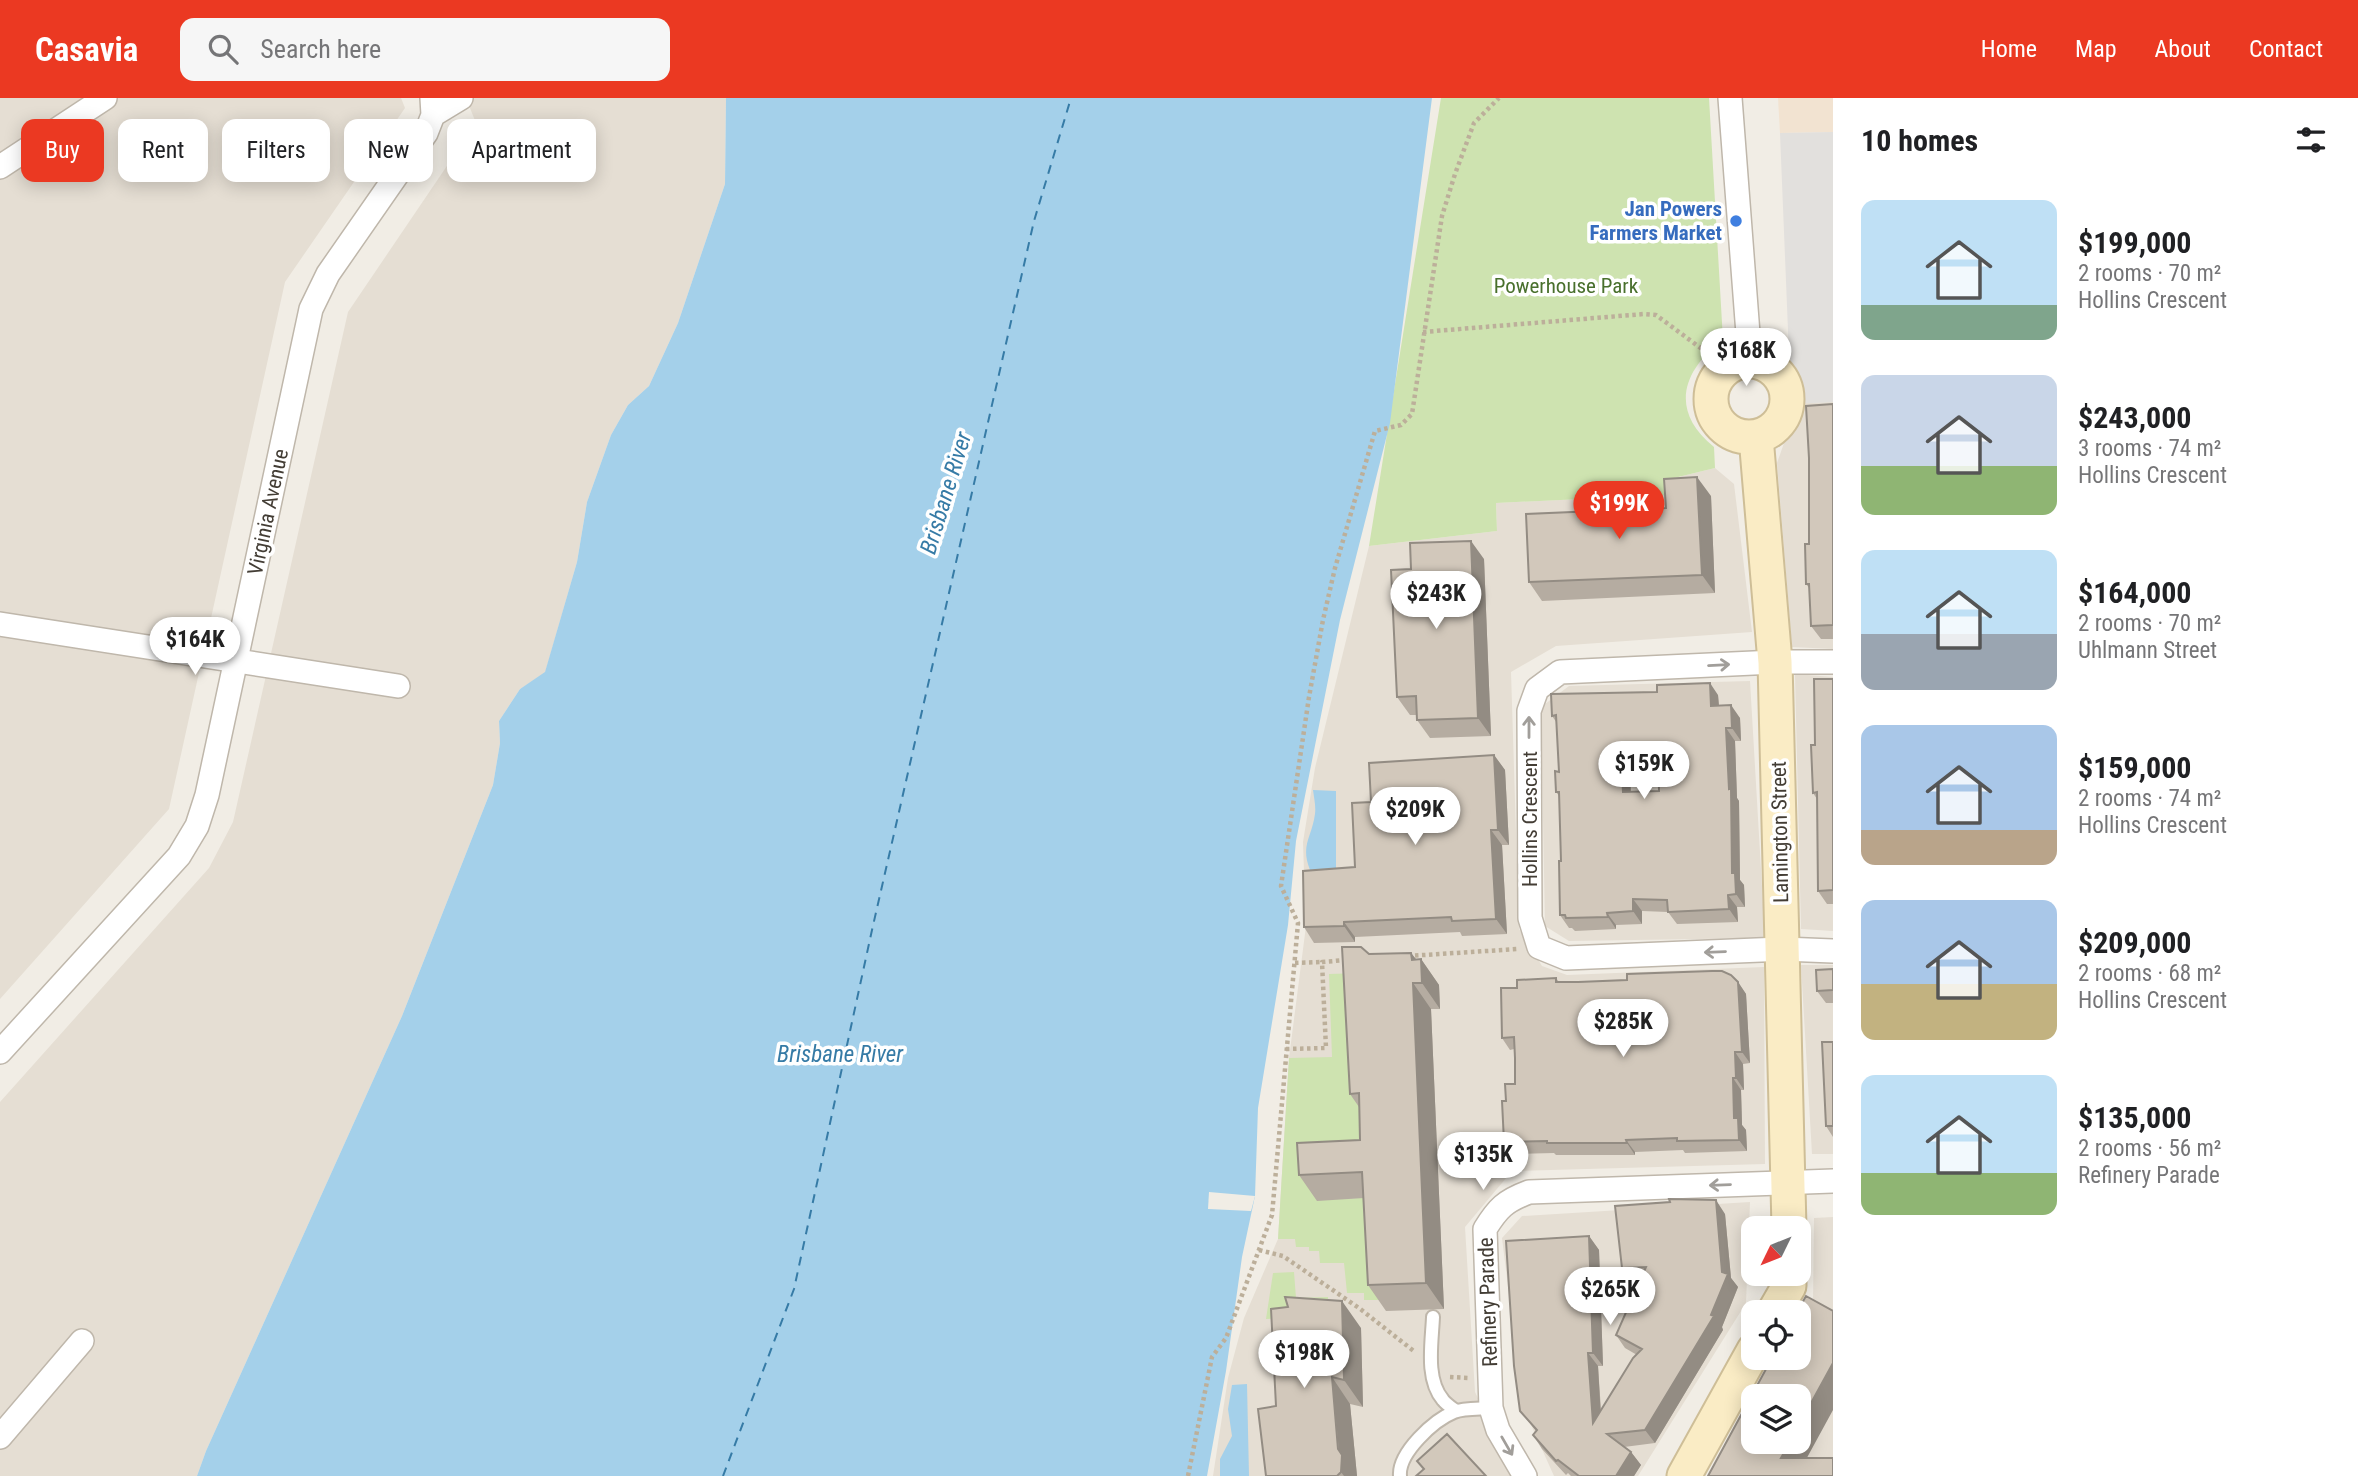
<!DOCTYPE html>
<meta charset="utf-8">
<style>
:root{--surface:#fff;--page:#f6f6f6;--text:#202124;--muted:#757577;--accent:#eb3922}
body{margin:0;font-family:"Roboto Condensed",sans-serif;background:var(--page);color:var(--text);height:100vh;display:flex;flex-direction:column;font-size:26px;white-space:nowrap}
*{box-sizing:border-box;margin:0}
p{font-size:23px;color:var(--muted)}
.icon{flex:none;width:38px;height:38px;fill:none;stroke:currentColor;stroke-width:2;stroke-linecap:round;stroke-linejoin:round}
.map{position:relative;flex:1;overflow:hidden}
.drawer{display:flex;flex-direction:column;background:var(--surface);width:525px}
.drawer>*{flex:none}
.banner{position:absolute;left:21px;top:21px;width:665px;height:63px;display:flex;gap:14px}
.needle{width:46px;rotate:227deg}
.buttons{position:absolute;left:1741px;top:1118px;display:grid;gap:14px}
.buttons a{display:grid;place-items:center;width:70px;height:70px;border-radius:14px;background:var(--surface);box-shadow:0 4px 18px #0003;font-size:35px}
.price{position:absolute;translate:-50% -60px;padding:0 16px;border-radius:24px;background:#fff;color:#222;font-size:23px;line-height:46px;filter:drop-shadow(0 2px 4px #0008)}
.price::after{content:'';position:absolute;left:50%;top:42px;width:21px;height:16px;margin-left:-10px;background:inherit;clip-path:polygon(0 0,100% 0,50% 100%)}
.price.selected{background:var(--accent);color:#fff}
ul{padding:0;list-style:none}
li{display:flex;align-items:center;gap:21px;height:175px;padding:0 28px}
li span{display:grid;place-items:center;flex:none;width:196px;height:140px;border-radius:14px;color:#555}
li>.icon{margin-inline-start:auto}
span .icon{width:84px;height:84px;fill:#fffc;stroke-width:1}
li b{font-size:30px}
h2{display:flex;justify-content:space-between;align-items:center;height:84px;padding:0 28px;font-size:30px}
.chip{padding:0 24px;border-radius:14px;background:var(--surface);box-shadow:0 4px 18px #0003;font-size:24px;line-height:63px}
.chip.selected{background:var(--accent);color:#fff}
header{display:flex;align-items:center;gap:42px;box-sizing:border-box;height:98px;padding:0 35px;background:var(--accent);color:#fff}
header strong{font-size:33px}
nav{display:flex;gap:38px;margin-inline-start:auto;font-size:24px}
.search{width:490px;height:63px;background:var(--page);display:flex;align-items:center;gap:18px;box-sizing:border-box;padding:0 24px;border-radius:14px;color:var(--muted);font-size:26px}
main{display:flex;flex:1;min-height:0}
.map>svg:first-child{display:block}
</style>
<header>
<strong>Casavia</strong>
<div class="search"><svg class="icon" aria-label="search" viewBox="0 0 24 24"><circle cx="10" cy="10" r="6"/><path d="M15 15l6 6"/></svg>Search here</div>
<nav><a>Home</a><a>Map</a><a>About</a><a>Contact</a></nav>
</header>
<main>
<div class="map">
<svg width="1833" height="1378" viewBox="0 0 1833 1378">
<rect width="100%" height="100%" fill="#f1ede5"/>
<path fill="#e5ded3" d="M 0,0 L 401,0 L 405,10 L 285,184 L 169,711 L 0,901 Z
M 466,0 L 726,0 L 725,86 L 678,225 L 649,288 L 628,307 L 611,337 L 587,404 L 577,464 L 545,575 L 520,591 L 499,623 L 500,645 L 493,687 L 402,918 L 206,1353 L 197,1378 L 0,1378 L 0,1004 L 209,770 L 233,724 L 348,214 L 476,25 Z
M 1833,304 L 1833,551 L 1792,549 L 1777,365 L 1798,305 Z
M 1715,370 L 1734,386 L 1752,534 L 1556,548 L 1511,574 L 1519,831 L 1542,868 L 1567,877 L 1764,869 L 1765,1066 L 1512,1073 L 1465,1129 L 1475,1294 L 1515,1378 L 1213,1378 L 1228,1280 L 1244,1220 L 1278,1141 L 1289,960 L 1310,797 L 1304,774 L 1303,744 L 1315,670 L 1369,448 L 1497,433 L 1496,405 L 1665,397 L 1670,381 Z
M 1795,576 L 1833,579 L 1833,833 L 1801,831 Z
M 1750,583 L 1765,840 L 1569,843 L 1545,828 L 1541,609 L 1569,588 Z
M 1801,867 L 1833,867 L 1833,1056 L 1812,1056 Z
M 1750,1104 L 1746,1205 L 1638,1378 L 1554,1378 L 1523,1309 L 1502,1140 L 1522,1118 Z
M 1833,1119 L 1833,1378 L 1728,1378 L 1754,1344 L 1799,1344 L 1799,1260 L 1813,1209 L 1814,1120 Z"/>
<path fill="#f2e3d1" d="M 1778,0 L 1833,0 L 1833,34 L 1780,35 Z"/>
<path fill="#cee3b0" d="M 1441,0 L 1709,0 L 1723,242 C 1681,273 1670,314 1714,349 L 1715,370 L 1670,381 L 1666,397 L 1496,405 L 1497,433 L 1369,448 Z
M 1360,875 L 1377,1021 L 1316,1102 L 1380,1099 L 1385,1202 L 1364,1202 L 1364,1195 L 1347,1195 L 1344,1165 L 1320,1165 L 1319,1153 L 1309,1153 L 1309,1149 L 1296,1149 L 1295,1141 L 1278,1141 L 1289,960 L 1332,959 L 1329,876 Z
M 1294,1174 L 1296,1200 L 1328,1199 L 1329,1219 L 1266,1221 L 1273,1175 Z"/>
<path fill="#e2e0dd" d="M 1833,34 L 1833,304 L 1791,306 L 1780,35 Z"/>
<path fill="#a4d0ea" d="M 726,0 L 1432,0 L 1390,325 L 1340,522 L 1296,743 L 1288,827 L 1258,1010 L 1255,1098 L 1242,1159 L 1226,1273 L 1207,1378 L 197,1378 L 206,1353 L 402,918 L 493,687 L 500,645 L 499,623 L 520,591 L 545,574 L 577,464 L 587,404 L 611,337 L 628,307 L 649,288 L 678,225 L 725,86 Z
M 1313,692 L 1336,693 L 1336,771 L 1310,772 C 1300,747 1312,739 1315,716 C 1316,708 1314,700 1313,692 Z
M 1247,1286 L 1249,1378 L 1220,1378 L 1220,1361 L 1232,1338 L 1228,1311 L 1232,1287 Z"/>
<path fill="#f1ede5" d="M 1209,1094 L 1255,1098 L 1251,1113 L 1208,1111 Z"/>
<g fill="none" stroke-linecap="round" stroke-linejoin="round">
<path stroke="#367ba6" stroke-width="2" stroke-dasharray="9 7" stroke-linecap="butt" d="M 723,1378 L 794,1191 L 872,832 L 1034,123 L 1071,0"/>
<defs>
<path id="lane" d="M 1433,1219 C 1432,1244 1425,1281 1443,1302 C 1446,1306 1452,1310 1456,1313
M 1400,1378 C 1398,1355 1434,1322 1454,1314 C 1464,1310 1480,1311 1491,1310"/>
<path id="street" d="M 1730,0 L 1750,262
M 433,17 L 461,0
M 0,69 L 105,0
M 0,526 L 398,588
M 1833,564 L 1775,564 L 1560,574 L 1537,591 L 1529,613 L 1530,820 L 1539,849 L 1566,860 L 1783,851 L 1833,853
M 0,954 L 179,758 L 197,728 L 207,697 L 311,211 L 328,176 L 426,35 L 433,17 L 432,0
M 0,1339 L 82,1243
M 1525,1378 L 1498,1332 L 1491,1310 L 1485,1131 C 1498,1110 1505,1103 1529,1094 L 1833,1083"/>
<path id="secondary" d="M1711 301a38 38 0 1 1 76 0a38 38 0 1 1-76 0Z
M 1756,339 L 1775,564 L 1789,1130
M 1774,1214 L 1789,1188 L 1789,1176
M 1684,1378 L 1754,1252"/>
</defs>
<use href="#lane" stroke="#bfb7ab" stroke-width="16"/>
<use href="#street" stroke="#bfb7ab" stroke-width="26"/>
<use href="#secondary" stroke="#cebe97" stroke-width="37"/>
<path stroke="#bcaf9a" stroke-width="4.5" stroke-dasharray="3.5 3.5" stroke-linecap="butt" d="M 1423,234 L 1644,216 L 1656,217 L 1710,257
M 1408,858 L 1518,851
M 1295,865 L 1322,864
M 1286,951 L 1326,950 L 1322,864 L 1346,862
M 1259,1152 L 1283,1158 L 1359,1210 L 1415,1254
M 1450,1279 L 1469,1280
M 1188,1378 L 1212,1259 L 1226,1240 L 1272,1117 L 1298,825 L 1281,788 L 1309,599 L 1323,522 L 1335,470 L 1375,333 L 1401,327 L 1412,316 L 1442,118 L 1455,76 L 1474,25 L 1499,0"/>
<use href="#lane" stroke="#fff" stroke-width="12"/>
<use href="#street" stroke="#fff" stroke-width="23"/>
<use href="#secondary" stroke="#faecc5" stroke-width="33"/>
</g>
<path fill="#b5aca1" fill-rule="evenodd" d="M 1833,306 L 1833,541 L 1821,541 L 1811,528 L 1810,491 L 1806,486 L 1809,446 Z
M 1711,398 L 1715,495 L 1542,503 L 1529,484 Z
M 1484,461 L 1491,638 L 1430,640 L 1417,622 L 1417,617 L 1410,617 L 1397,599 L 1411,471 Z
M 1833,581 L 1833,806 L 1827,806 L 1818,793 L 1817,701 L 1813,695 L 1815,647 Z
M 1718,597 L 1719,608 L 1740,620 L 1741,643 L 1735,643 L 1737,700 L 1739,703 L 1740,782 L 1744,787 L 1745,809 L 1737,809 L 1738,824 L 1677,826 L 1668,814 L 1642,813 L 1642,826 L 1616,827 L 1616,831 L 1575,833 L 1572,830 L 1569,830 L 1560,817 L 1560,699 L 1556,694 L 1559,674 L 1557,625 L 1552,618 ZM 1658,670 L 1659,693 L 1631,694 L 1630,671 Z
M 1494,657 L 1505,672 L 1509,747 L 1502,747 L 1507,836 L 1462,838 L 1460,834 L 1355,839 L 1355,844 L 1314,845 L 1304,829 L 1355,769 L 1371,704 Z
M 1411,855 L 1416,861 L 1421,861 L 1439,887 L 1440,911 L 1431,911 L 1444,1211 L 1386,1213 L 1368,1187 L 1364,1100 L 1317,1103 L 1299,1077 L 1360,1042 L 1359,1009 L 1350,996 L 1369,856 Z
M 1833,871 L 1833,905 L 1826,905 L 1817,893 Z
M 1556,880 L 1559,884 L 1738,884 L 1746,896 L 1750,965 L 1743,966 L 1744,992 L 1741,992 L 1742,1027 L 1746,1032 L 1747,1053 L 1685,1055 L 1683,1052 L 1635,1054 L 1635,1057 L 1556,1057 L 1554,1055 L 1512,1056 L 1504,1044 L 1506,1003 L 1515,986 L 1514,951 L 1510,952 L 1502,940 L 1517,890 Z
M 1833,944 L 1833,1039 L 1826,1028 Z
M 1725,1116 L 1731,1180 L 1738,1189 L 1722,1229 L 1723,1232 L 1655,1345 L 1624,1349 L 1631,1354 L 1641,1367 L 1634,1378 L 1571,1378 L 1568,1375 L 1566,1377 L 1542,1351 L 1533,1337 L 1536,1333 L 1520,1313 L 1589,1138 L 1599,1152 L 1603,1268 L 1598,1268 L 1601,1312 L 1637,1257 L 1625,1250 L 1616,1237 L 1640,1183 L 1632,1183 L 1622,1170 Z
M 1361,1230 L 1363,1309 L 1350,1306 L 1357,1378 L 1266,1378 L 1276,1308 Z"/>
<path fill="#938c83" d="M 1697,379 L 1711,398 L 1715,495 L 1702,477 Z
M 1471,443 L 1484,461 L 1491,638 L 1478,620 Z
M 1710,585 L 1718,597 L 1720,621 L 1711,608 Z
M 1731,607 L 1740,620 L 1741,643 L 1732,630 Z
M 1726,630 L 1735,643 L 1737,700 L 1739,703 L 1740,782 L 1744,787 L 1745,809 L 1736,796 L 1732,775 Z
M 1494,657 L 1505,672 L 1509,747 L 1498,732 Z
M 1621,658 L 1630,671 L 1631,706 L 1623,694 Z
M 1491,732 L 1502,747 L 1507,836 L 1496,821 Z
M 1728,797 L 1737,809 L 1738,824 L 1729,811 Z
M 1633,801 L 1642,813 L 1642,826 L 1633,813 Z
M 1607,815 L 1616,827 L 1616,831 L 1608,819 Z
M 1344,824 L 1355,839 L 1355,844 L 1344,828 Z
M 1411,855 L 1422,869 L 1421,861 L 1439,887 L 1440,911 L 1422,885 L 1412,862 Z
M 1738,884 L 1746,896 L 1750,965 L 1742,954 Z
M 1413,885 L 1431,911 L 1444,1211 L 1426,1185 Z
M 1735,954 L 1743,966 L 1744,992 L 1736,980 Z
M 1733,980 L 1741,992 L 1742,1027 L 1746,1032 L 1747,1053 L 1739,1042 L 1734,1020 Z
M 1626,1042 L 1635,1054 L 1635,1057 L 1627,1045 Z
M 1716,1102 L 1725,1116 L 1731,1180 L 1738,1189 L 1722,1229 L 1723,1232 L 1655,1345 L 1645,1332 L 1711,1217 L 1722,1174 Z
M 1589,1138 L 1599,1152 L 1603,1268 L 1593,1255 Z
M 1342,1203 L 1361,1230 L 1363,1309 L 1344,1282 Z
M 1588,1255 L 1598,1268 L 1602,1338 L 1593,1325 Z
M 1833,1265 L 1833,1312 L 1797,1378 L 1781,1360 L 1790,1344 L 1799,1344 L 1799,1327 Z
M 1332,1279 L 1350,1306 L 1357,1378 L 1344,1378 L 1341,1374 Z
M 1631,1354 L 1641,1367 L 1634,1378 L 1616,1378 Z"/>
<path fill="#d2c8bb" stroke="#938c83" stroke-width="2" fill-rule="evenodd" d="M 1833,306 L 1833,527 L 1811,528 L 1809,486 L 1806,486 L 1805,446 L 1809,446 L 1809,360 L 1806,308 Z
M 1697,379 L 1702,477 L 1529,484 L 1526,416 L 1666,410 L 1664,381 Z
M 1471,443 L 1478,620 L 1417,622 L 1416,598 L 1397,599 L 1391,472 L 1411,471 L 1410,445 Z
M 1814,581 L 1833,581 L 1833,792 L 1818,793 L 1817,694 L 1813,695 L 1811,647 L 1815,647 Z
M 1710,585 L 1711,608 L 1731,607 L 1732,630 L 1726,630 L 1729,691 L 1731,690 L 1732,775 L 1735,775 L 1736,796 L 1728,797 L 1729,811 L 1668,814 L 1667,802 L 1633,801 L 1633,813 L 1607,815 L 1608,819 L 1566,820 L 1565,817 L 1560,817 L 1559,763 L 1561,763 L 1559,694 L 1556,694 L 1555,673 L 1559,674 L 1556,617 L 1552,618 L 1551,596 L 1657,594 L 1657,587 ZM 1658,657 L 1659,693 L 1623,694 L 1621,658 Z
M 1494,657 L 1498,732 L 1491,732 L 1496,821 L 1452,823 L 1451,819 L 1344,824 L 1344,828 L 1304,829 L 1303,773 L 1355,769 L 1352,705 L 1371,704 L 1369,665 Z
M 1342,849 L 1361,849 L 1369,856 L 1411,855 L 1412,862 L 1421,861 L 1422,885 L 1413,885 L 1426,1185 L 1368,1187 L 1362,1074 L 1299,1077 L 1297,1045 L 1360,1042 L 1359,995 L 1350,996 Z
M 1833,871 L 1833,892 L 1817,893 L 1816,872 Z
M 1712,873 L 1722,873 L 1731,877 L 1738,884 L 1742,954 L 1735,954 L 1736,980 L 1733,980 L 1734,1020 L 1738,1020 L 1739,1042 L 1677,1043 L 1677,1040 L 1626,1042 L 1627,1045 L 1547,1045 L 1547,1043 L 1504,1044 L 1502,1003 L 1506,1003 L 1505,986 L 1515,986 L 1515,960 L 1514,939 L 1502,940 L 1501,890 L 1517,890 L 1517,882 L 1556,880 L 1556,884 L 1578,884 L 1627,882 L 1627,876 Z
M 1822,944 L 1833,944 L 1833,1028 L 1826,1028 Z
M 1669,1101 L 1716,1102 L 1722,1174 L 1728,1176 L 1711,1217 L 1714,1218 L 1645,1332 L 1607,1336 L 1631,1354 L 1616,1378 L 1579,1378 L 1558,1362 L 1556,1363 L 1533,1337 L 1537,1332 L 1520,1313 L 1514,1268 L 1506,1143 L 1589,1138 L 1593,1255 L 1588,1255 L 1593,1325 L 1633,1260 L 1642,1251 L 1616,1237 L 1646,1169 L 1622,1170 L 1615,1108 L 1670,1104 Z
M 1806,1198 L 1833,1213 L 1833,1265 L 1799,1327 L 1799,1298 L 1754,1298 L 1754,1344 L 1790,1344 L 1781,1360 L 1833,1360 L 1833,1378 L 1708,1378 L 1772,1260 L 1799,1260 L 1799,1214 L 1797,1214 Z
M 1285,1199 L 1342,1203 L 1344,1282 L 1332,1279 L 1338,1351 L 1342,1357 L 1341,1374 L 1337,1378 L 1266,1378 L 1258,1311 L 1276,1308 L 1271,1211 L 1288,1209 Z
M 1447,1336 L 1486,1378 L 1416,1378 L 1424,1371 L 1417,1363 Z"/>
<defs><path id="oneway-shaft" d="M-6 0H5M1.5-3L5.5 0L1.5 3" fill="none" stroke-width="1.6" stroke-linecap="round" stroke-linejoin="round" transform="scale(1.75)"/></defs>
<g stroke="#a19e9a">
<use href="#oneway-shaft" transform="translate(1719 567) rotate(-3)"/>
<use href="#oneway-shaft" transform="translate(1529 629) rotate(-90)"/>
<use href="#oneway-shaft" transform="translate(1715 854) rotate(178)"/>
<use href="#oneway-shaft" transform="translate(1720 1087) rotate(178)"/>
<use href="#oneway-shaft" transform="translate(1507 1348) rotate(60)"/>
</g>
<circle fill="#3f7fe0" stroke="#fff" stroke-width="2.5" cx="1736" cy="123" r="7"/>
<g text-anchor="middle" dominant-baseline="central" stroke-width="7" stroke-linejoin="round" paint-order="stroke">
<g font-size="21" font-weight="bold" fill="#366cbe" stroke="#fff" text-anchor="end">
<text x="1722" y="111">Jan Powers<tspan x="1722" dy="24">Farmers Market</tspan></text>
</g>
<g font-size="21" fill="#49702d" stroke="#fff">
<text x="1566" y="188">Powerhouse Park</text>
</g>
<g font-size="21" fill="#433d35" stroke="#fff">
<text transform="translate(268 414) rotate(-78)">Virginia Avenue</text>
<text transform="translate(1530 721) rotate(-90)">Hollins Crescent</text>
<text transform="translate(1780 734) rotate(-91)">Lamington Street</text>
<text transform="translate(1488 1204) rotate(-92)">Refinery Parade</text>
</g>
<g font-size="23" font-style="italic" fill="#367ba6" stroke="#fff">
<text transform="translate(946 395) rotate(-73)">Brisbane River</text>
<text x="840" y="956">Brisbane River</text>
</g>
</g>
</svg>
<div class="buttons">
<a><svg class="needle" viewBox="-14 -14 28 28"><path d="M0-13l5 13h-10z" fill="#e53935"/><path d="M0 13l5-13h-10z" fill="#757577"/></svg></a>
<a><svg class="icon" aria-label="locate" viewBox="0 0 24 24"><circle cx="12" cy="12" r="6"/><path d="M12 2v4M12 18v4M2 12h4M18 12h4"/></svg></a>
<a><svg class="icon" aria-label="layers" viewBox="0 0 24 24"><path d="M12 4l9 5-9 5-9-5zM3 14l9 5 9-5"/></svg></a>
</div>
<b class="price" style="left:1746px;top:290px">$168K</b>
<b class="price selected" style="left:1619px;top:443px">$199K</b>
<b class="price" style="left:1436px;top:533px">$243K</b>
<b class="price" style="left:195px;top:579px">$164K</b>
<b class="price" style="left:1644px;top:703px">$159K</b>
<b class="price" style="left:1415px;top:749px">$209K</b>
<b class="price" style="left:1623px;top:961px">$285K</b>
<b class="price" style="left:1483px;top:1094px">$135K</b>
<b class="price" style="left:1610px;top:1229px">$265K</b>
<b class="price" style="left:1304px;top:1292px">$198K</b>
<div class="banner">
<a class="chip selected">Buy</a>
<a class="chip">Rent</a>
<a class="chip">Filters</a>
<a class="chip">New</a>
<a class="chip">Apartment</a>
</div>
</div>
<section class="drawer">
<h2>10 homes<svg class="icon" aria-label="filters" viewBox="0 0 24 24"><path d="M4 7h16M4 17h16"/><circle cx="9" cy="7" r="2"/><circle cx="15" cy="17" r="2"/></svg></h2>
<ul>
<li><span style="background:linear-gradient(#bfe0f5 75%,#7fa58c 0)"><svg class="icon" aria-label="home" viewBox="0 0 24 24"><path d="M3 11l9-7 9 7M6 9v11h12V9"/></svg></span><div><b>$199,000</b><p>2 rooms · 70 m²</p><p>Hollins Crescent</p></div></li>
<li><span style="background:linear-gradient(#c9d6e8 65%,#8fb573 0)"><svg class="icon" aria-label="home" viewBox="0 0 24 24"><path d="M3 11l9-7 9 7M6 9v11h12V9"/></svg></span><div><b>$243,000</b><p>3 rooms · 74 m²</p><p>Hollins Crescent</p></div></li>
<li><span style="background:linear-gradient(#bfe0f5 60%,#9aa5b1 0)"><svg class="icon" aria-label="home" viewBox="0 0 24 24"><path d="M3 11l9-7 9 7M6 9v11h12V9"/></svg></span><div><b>$164,000</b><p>2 rooms · 70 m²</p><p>Uhlmann Street</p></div></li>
<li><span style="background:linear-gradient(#a9c7e8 75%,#b9a48a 0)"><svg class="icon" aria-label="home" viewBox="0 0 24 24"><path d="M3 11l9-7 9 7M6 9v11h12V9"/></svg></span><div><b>$159,000</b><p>2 rooms · 74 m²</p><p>Hollins Crescent</p></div></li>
<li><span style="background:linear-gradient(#a9c7e8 60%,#c2b280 0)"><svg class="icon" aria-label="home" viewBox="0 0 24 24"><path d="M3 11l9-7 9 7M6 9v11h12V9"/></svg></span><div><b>$209,000</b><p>2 rooms · 68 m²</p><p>Hollins Crescent</p></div></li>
<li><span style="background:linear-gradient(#bfe0f5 70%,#8fb573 0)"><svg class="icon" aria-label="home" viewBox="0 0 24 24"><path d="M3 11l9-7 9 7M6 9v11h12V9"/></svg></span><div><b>$135,000</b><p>2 rooms · 56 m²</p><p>Refinery Parade</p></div></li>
</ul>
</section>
</main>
